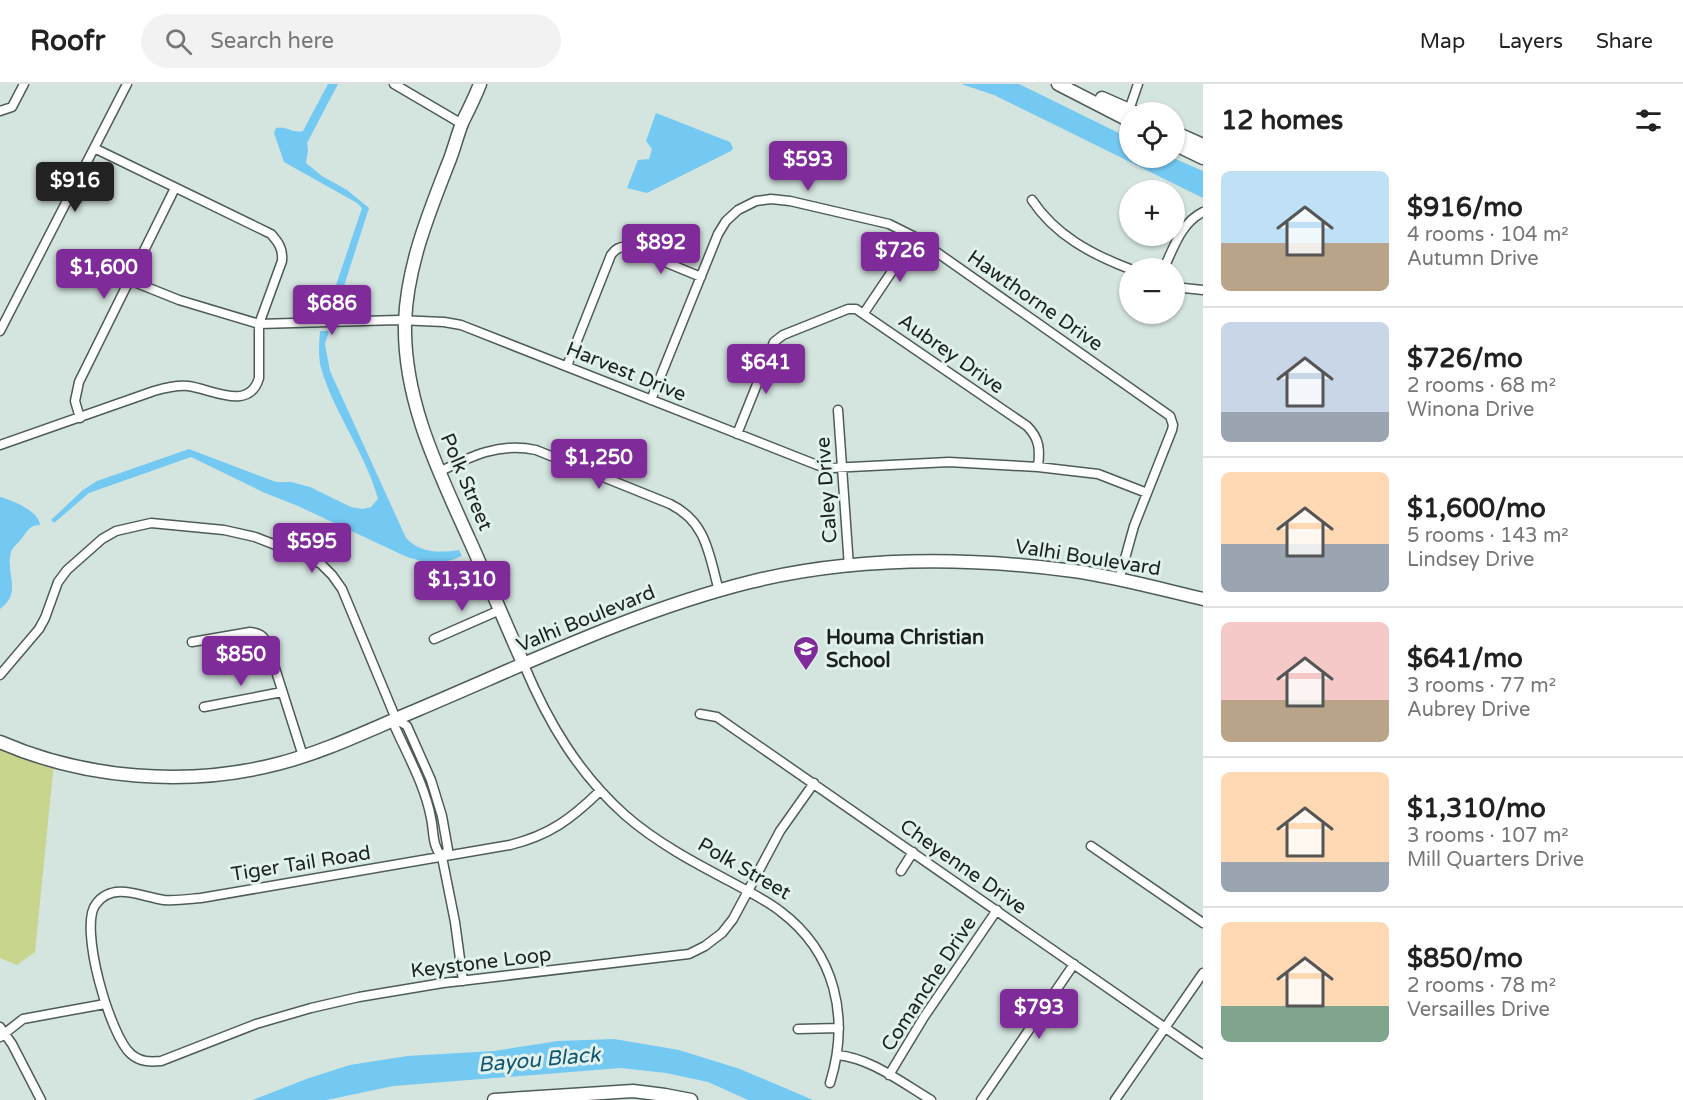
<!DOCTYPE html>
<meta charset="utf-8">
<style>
:root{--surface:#fff;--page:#f2f2f2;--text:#222;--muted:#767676;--line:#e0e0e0;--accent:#7f2b9a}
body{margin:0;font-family:"Varela Round",sans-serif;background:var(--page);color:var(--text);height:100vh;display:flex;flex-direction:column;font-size:22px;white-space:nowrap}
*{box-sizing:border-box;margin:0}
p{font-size:20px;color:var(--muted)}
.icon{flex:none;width:33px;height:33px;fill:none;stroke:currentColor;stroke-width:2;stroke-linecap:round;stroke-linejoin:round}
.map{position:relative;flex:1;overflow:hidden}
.details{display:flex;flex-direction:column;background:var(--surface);width:480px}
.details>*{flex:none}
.tools{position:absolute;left:1119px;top:18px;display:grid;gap:12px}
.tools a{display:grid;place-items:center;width:66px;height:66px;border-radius:50%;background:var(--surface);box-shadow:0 2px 4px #0004;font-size:30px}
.price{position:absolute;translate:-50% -51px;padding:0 14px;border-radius:6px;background:var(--accent);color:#fff;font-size:20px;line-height:39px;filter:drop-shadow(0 2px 3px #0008)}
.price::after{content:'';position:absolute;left:50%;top:36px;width:18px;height:14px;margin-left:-9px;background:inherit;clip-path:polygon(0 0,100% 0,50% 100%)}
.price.current{background:#222;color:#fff}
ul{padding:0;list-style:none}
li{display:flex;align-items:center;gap:18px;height:150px;padding:0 18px}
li+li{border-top:2px solid var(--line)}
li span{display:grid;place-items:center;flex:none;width:168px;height:120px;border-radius:9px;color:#555}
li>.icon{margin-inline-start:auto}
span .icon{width:72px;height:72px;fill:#fffc;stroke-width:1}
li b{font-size:26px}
h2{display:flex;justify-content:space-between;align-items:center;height:72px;padding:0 18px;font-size:26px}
header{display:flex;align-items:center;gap:36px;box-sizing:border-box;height:84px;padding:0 30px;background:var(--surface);border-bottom:2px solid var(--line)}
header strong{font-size:28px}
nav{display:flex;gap:33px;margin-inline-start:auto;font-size:21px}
.search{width:420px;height:54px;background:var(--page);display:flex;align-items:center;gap:15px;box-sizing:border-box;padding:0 21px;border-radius:33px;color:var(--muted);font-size:22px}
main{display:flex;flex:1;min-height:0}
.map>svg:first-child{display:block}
</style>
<header>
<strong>Roofr</strong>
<div class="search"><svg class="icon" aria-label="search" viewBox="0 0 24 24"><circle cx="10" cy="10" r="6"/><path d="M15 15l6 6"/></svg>Search here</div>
<nav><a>Map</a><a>Layers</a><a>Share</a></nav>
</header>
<main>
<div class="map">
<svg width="1203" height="1016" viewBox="0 0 1203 1016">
<rect width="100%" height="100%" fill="#d4e4df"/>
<path fill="#c8d58d" d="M 0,658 L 54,678 L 35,868 L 17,881 L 0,874 Z"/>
<path fill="#74c9f3" d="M 328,0 L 338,0 L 307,59 L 308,66 L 306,79 L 322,92 L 347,106 L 369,124 L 335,230 L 327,229 L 329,222 L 362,124 L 357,119 L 284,78 L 274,49 L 276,44 C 286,41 293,50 303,47 Z
M 961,0 L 1019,0 L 1129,54 L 1130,74 L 1173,74 L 1203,87 L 1203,114 L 994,11 Z
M 656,29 L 730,58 L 733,64 L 731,67 L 647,109 L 627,104 L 638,76 L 649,75 L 652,65 L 646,57 Z
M 320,247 L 329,247 L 325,260 L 330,287 L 406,454 C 420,469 439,469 459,466 L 462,472 L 452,476 L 432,480 L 407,473 L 298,422 L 265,409 L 191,373 L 89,409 L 54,439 L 51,436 L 83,406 L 97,397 L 189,365 L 276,398 L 291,398 L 310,403 L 351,423 L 363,425 L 371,423 L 378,415 C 366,370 334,329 321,284 C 318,272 319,259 320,247 Z
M 0,413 C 12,416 39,427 40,441 C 30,441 28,446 22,454 C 19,459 13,462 11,468 C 5,490 23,508 0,525 Z
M 614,955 L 679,966 L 740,985 L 813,1016 L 748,1016 L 708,998 L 666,989 L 621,984 L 393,1002 L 327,1016 L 253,1016 L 309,994 L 350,981 L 407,972 L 494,967 L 558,957 Z"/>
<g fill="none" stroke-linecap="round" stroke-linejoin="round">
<defs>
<path id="street" d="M 394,0 L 462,40
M 1129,26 L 1138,0
M 0,27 L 12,23 L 24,0
M 1032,116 C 1055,151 1091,170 1130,185
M 1164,184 C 1174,163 1181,139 1203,128
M 129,196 L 179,216 L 259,240 L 398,236 L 444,238 L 461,241 L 817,381 L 831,384 L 949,378 L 1038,383 L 1098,390 L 1147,409
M 1174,203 L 1203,206
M 864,229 L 915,153
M 0,247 L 127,0
M 567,282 L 611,171 C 616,164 622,161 631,164 L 701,193
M 651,316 L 718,150 L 726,137 L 738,126 L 756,117 L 771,115 L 790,117 L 889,140 L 915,153 L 1170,332 L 1173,341 L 1172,346 L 1134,442 L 1119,496
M 838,326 L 849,483
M 80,334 L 75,317 L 79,298 L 175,104
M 737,350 L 774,258 L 783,251 L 848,225 L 856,225 L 1027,342 C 1040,355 1040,366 1038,383
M 0,361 L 154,307 C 165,304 176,301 188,302 C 212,305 249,328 259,294 L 259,240 L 282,177 C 283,165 279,159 271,150 L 94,64
M 439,388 C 471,372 500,358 536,366 L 670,420 C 707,438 709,471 719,507
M 434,555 L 500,526
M 192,558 L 250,548 C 259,549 263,551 267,559 L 303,672
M 524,581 C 548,638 578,689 625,731 C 657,759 695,779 733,799 C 749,808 766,816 780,827 C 836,869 850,934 830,999
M 0,591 L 39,545 L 45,534 L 58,498 L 67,486 L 102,455 L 116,447 L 151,439 L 224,446 L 255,453 L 304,472 L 321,480 L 332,491 L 342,505 L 396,635 L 395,643 C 408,672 425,702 431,734 C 434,748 432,762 442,773 L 455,838 L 463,897
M 204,623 L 282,608
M 700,630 L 717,633 L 1203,970
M 396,635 L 407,642 L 431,696 L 442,732 L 448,766 L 442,773
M 600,707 C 571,735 550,751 510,761 L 201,814 C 189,815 177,817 164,816 C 142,813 113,797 96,820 C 78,842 110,952 131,970 C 140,978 150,978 161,977 L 256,940 L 311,924 L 359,913 L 443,899 L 689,870 L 705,862 L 722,849 L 733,835 L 780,747 L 814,699
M 1091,762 L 1203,839
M 901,787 L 913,768
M 0,943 L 12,960 L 41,1016
M 798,945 L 839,944
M 0,953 L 23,935 L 105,920
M 837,971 C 871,974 902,999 931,1016
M 889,991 L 924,933 L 997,826
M 981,1016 L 1074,880
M 1115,1016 L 1203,889"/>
<path id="secondary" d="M 480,0 C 475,13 469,25 463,37 C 457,51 454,66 448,80 C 428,131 407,183 405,238 C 403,316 438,386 469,455 C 488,497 505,539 524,581
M 1058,0 L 1130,37
M 1102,14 L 1134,28
M 1174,48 L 1203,61
M 1174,60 L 1203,74
M 0,658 C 85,695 187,703 277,680 C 325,668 371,645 417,626 C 526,580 634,527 750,498 C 856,472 967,473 1074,487 C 1117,493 1160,505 1203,515
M 494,1016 L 633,1007 L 665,1011 L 691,1016"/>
</defs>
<use href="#street" stroke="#4e5c57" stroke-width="11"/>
<use href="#secondary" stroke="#4e5c57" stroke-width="15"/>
<use href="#street" stroke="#fff" stroke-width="8"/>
<use href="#secondary" stroke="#fff" stroke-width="12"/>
</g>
<defs>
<symbol id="school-pin" viewBox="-11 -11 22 30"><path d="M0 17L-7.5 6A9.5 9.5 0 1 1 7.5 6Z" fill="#7f2b9a" stroke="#e1f1ec"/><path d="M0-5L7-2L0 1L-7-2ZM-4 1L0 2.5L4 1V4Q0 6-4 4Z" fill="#fff"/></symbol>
</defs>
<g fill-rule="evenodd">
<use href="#school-pin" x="791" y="550" width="30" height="40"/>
</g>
<g text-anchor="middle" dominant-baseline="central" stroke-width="6" stroke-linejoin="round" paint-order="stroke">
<g font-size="20" fill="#1c211f" stroke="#e1f1ec">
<text transform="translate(1035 217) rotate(35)">Hawthorne Drive</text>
<text transform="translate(951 270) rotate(35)">Aubrey Drive</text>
<text transform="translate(626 288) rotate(22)">Harvest Drive</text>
<text transform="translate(466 398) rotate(67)">Polk Street</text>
<text transform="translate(827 406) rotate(-94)">Caley Drive</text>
<text transform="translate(1088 474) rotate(9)">Valhi Boulevard</text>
<text transform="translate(586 535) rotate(-22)">Valhi Boulevard</text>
<text transform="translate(301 780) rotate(-9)">Tiger Tail Road</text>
<text transform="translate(963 783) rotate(35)">Cheyenne Drive</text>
<text transform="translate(744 785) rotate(30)">Polk Street</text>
<text transform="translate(481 879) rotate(-7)">Keystone Loop</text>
<text transform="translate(929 900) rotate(-57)">Comanche Drive</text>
</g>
<g font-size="20" font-weight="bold" fill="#1c211f" stroke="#e1f1ec" text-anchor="start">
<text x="826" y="554">Houma Christian<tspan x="826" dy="23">School</tspan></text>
</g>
<g font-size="21" font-style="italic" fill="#115672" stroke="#e1f1ec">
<text transform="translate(539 976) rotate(-5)">Bayou Black</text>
</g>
</g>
</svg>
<div class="tools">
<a><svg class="icon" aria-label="locate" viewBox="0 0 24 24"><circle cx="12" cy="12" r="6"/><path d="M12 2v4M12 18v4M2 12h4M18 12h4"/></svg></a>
<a>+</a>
<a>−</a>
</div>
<b class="price" style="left:808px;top:108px">$593</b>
<b class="price current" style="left:75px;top:129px">$916</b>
<b class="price" style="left:661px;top:191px">$892</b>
<b class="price" style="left:900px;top:199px">$726</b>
<b class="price" style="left:104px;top:216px">$1,600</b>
<b class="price" style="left:332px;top:252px">$686</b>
<b class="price" style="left:766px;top:311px">$641</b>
<b class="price" style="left:599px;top:406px">$1,250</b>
<b class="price" style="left:312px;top:490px">$595</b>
<b class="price" style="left:462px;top:528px">$1,310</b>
<b class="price" style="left:241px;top:603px">$850</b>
<b class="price" style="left:1039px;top:956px">$793</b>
</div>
<section class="details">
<h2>12 homes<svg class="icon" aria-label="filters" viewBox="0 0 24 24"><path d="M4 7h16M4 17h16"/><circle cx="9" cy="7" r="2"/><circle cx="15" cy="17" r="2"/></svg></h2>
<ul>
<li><span style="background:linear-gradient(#bfe0f5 60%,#b9a48a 0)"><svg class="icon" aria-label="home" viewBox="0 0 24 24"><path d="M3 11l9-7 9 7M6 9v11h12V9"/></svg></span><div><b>$916/mo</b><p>4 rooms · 104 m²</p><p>Autumn Drive</p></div></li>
<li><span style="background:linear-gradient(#c9d6e8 75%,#9aa5b1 0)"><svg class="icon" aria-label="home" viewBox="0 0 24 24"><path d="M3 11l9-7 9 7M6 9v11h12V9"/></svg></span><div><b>$726/mo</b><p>2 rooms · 68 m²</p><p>Winona Drive</p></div></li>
<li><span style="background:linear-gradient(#ffd9b3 60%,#9aa5b1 0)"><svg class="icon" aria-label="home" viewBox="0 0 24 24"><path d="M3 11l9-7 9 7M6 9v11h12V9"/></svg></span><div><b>$1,600/mo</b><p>5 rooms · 143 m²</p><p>Lindsey Drive</p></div></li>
<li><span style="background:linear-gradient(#f6c9c9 65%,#b9a48a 0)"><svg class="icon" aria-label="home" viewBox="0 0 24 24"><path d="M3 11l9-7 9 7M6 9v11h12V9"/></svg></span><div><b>$641/mo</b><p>3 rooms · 77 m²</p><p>Aubrey Drive</p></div></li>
<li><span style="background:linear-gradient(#ffd9b3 75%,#9aa5b1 0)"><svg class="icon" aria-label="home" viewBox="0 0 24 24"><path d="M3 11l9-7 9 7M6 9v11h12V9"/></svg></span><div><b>$1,310/mo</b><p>3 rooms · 107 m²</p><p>Mill Quarters Drive</p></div></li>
<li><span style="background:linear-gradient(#ffd9b3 70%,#7fa58c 0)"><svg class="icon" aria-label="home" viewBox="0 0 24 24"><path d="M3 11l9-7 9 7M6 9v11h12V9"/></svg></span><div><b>$850/mo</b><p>2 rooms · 78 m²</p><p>Versailles Drive</p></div></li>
</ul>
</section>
</main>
